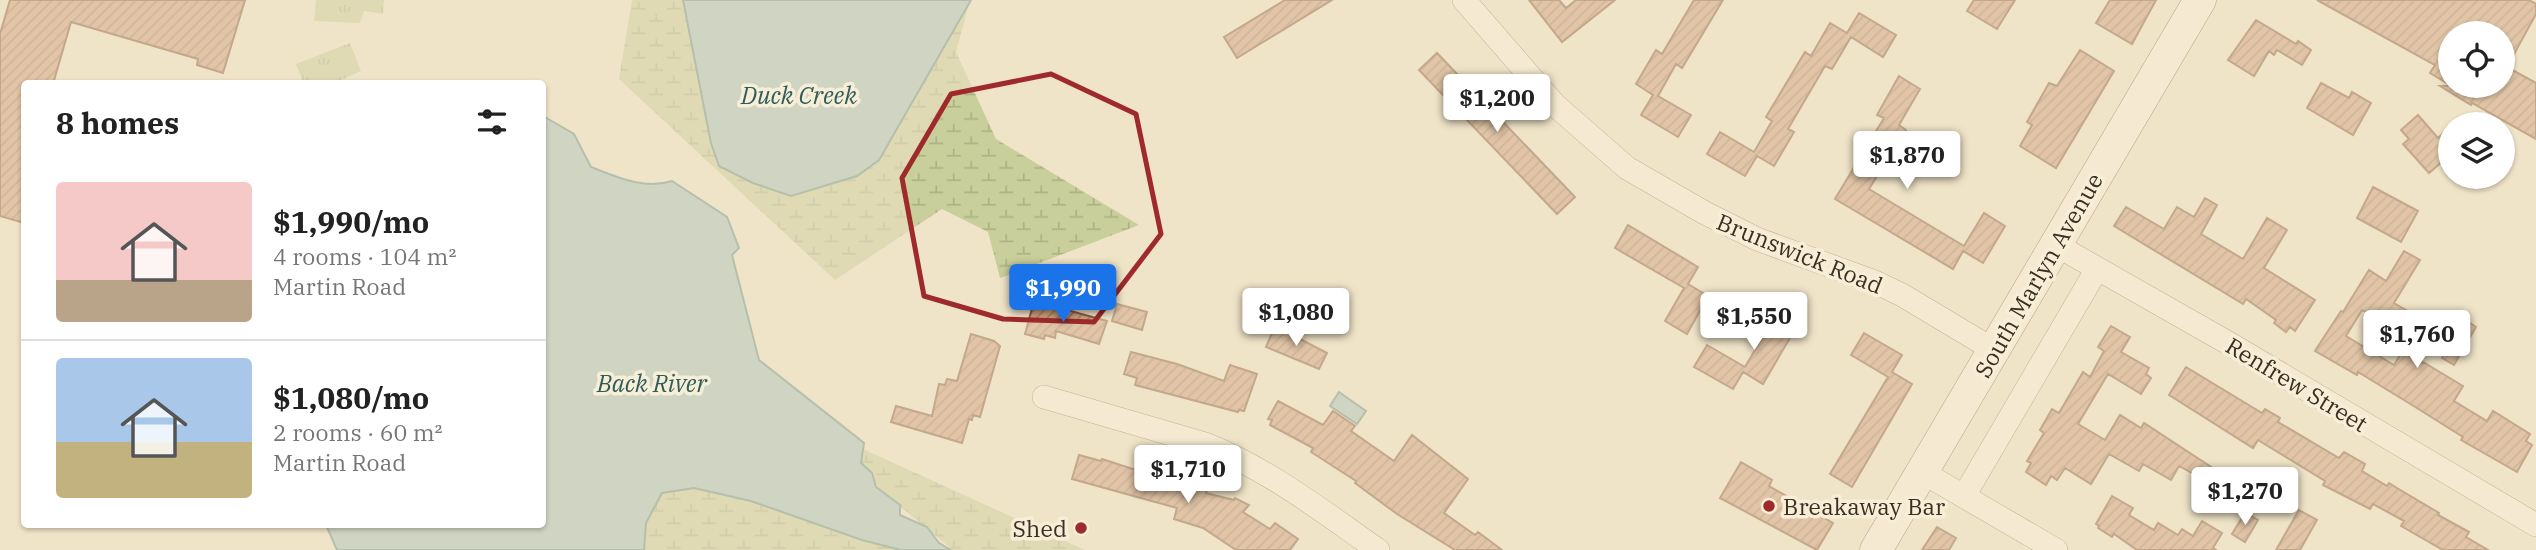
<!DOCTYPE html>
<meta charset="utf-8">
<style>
:root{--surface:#fff;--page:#f6f6f6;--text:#222;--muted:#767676;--line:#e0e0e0;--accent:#1a73e8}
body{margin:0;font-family:"IBM Plex Serif",serif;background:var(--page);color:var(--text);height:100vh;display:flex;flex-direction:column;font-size:26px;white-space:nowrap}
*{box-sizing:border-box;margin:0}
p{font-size:23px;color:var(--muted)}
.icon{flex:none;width:38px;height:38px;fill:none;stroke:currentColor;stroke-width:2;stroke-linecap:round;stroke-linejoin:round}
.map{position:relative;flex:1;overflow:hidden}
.drawer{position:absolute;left:21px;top:80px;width:525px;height:448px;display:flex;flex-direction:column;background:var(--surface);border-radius:7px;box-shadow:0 2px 5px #0004}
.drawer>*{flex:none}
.fabs{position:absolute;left:2438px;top:21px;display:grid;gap:14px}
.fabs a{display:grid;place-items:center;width:77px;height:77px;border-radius:50%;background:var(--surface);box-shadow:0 2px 5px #0004;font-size:35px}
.price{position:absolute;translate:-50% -60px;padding:0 16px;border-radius:7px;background:#fff;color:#222;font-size:23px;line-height:46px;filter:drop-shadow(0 2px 4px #0008)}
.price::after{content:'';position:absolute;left:50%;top:42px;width:21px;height:16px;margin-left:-10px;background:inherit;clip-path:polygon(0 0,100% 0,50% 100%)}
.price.active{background:var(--accent);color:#fff}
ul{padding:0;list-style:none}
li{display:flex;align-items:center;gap:21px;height:175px;padding:0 35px}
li+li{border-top:2px solid var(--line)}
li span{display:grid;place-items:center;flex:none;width:196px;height:140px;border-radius:7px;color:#555}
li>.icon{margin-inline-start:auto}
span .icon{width:84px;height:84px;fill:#fffc;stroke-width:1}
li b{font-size:30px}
h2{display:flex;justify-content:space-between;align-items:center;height:84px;padding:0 35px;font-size:30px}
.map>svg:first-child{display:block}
</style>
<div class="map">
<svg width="2536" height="550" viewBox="0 0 2536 550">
<defs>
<pattern id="grass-tufts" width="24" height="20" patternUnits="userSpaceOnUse" patternTransform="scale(1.75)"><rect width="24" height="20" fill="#c9cf9b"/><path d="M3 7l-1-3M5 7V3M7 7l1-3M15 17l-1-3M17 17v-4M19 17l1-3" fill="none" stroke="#aeb285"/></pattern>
<pattern id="wetland-marsh" width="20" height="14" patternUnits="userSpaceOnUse" patternTransform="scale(1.75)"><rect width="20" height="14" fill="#c9cf9b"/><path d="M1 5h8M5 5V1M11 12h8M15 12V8" fill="none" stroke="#aeb285"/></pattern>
<pattern id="building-hatch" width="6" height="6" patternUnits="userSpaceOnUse" patternTransform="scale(1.75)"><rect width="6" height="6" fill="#cf9f7d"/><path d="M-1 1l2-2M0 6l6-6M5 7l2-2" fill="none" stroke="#a98266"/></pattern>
</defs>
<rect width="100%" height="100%" fill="#f0e4c8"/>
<path fill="url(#grass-tufts)" d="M 316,0 L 384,0 L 383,14 L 364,11 L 360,23 L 314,21 Z
M 350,43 L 361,71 L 332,84 L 304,84 L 296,64 Z"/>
<path fill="url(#wetland-marsh)" d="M 632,0 L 970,0 L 956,52 L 996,139 L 1139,225 L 1000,278 L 988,232 L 942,209 L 835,280 L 619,79 Z
M 863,449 L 1085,550 L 953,550 L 880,490 L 861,463 Z
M 694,488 L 751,501 L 901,550 L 644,550 L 646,523 L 662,493 Z"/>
<path fill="#a9c4bc" stroke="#6f938a" stroke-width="2" d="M 683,0 L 971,0 L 879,160 L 857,176 L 791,196 L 753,183 L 719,166 L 711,143 Z
M 543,116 L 574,134 L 591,167 C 617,177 644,190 672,181 L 727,217 L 739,248 L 732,255 L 759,360 L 864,443 L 861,463 L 872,473 L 876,487 L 900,505 L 900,515 L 927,527 L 939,543 L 951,550 L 901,550 L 862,540 L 751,501 L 694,488 L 662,493 L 646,523 L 644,550 L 337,550 L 326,525 L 542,525 Z
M 1339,392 L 1366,411 L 1357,424 L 1330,406 Z"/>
<path fill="url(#building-hatch)" stroke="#8d5f41" stroke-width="2" d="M 10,0 L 245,0 L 223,73 L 197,65 L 198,59 L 71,22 L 53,84 L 24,84 L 24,223 L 0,216 L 0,34 Z
M 1285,0 L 1332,0 L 1237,58 L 1224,37 Z
M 1529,0 L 1559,0 L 1566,8 L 1576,0 L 1615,0 L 1562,42 Z
M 1694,0 L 1723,0 L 1682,68 L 1676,64 L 1658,96 L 1691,115 L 1678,137 L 1641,115 L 1653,95 L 1636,84 L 1656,50 L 1662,54 Z
M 1974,0 L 2015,0 L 1997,29 L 1967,11 Z
M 2110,0 L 2156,0 L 2132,44 L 2096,23 Z
M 2317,0 L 2529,0 L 2536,4 L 2536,14 L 2507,67 L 2536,83 L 2536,139 L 2472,103 L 2471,105 L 2440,86 L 2502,86 L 2502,33 L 2450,33 L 2450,85 L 2430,73 L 2435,65 Z
M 1859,13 L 1896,35 L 1883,57 L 1851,37 L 1832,69 L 1825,66 L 1788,129 L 1794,132 L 1774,166 L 1757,156 L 1745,176 L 1707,154 L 1720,132 L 1754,152 L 1772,121 L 1766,117 L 1805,52 L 1811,56 L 1830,23 L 1847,33 Z
M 2256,20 L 2296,44 L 2298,41 L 2311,50 L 2302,65 L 2277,50 L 2274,55 L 2269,51 L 2254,76 L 2228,60 Z
M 2080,50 L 2114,71 L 2056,168 L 2020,146 L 2032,125 L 2027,122 L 2049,83 L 2057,86 Z
M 1437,53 L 1575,197 L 1557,214 L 1419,70 Z
M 1899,76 L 1920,89 L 1899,125 L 1906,130 L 1869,189 L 1964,246 L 1984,213 L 2005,226 L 1983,263 L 1963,251 L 1953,269 L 1835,199 L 1884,118 L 1877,115 Z
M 2321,83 L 2349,98 L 2352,92 L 2371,103 L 2353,135 L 2307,108 Z
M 2418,115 L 2438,138 L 2450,127 L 2450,155 L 2429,173 L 2403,144 L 2409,139 L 2401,130 Z
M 2373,187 L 2418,211 L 2401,242 L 2357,218 Z
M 2205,198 L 2217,205 L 2201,234 L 2243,259 L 2267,218 L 2287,230 L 2264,268 L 2315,300 L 2295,331 L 2290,327 L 2286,332 L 2274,323 L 2276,320 L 2246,299 L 2243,304 L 2114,226 L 2126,207 L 2164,229 L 2177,207 L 2194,217 Z
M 1628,225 L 1698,267 L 1688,284 L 1708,296 L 1687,334 L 1665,321 L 1684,288 L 1615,248 Z
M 2404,251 L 2420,260 L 2394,303 L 2411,313 L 2400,332 L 2362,310 L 2346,336 L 2394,365 L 2402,352 L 2422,363 L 2423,362 L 2463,386 L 2454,401 L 2487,421 L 2493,411 L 2530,434 L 2526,441 L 2532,445 L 2517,472 L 2461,440 L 2463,437 L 2412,405 L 2358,372 L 2357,375 L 2315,351 L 2341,311 L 2343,312 L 2369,270 L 2386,281 Z
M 1034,301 L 1107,321 L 1099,344 L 1056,331 L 1055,338 L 1045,335 L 1044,339 L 1025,334 Z
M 1783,302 L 1804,314 L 1763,384 L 1743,372 L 1733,389 L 1694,367 L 1707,345 L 1745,367 Z
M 1117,304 L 1147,312 L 1142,330 L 1112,321 Z
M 2464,319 L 2476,327 L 2454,365 L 2442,358 Z
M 1275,326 L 1327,353 L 1319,369 L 1266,347 Z
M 2111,326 L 2130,337 L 2121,352 L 2149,368 L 2146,374 L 2151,378 L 2141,394 L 2108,374 L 2078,424 L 2105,440 L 2120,415 L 2141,428 L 2144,423 L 2219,472 L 2237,479 L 2235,482 L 2251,492 L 2244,502 L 2179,466 L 2171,480 L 2143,464 L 2139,471 L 2109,454 L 2091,484 L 2065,468 L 2057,480 L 2051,476 L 2046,485 L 2026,472 L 2031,463 L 2027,461 L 2044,433 L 2040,430 L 2052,409 L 2059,413 L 2083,372 L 2090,377 L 2104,351 L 2098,347 Z
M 1864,333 L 1902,355 L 1892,372 L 1912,384 L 1852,487 L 1830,474 L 1888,377 L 1851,355 Z
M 971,334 L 994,341 L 1000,346 L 980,417 L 973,415 L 972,420 L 969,419 L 962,443 L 891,422 L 896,406 L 932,416 L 939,384 L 945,385 L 947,379 L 957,381 Z
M 1131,352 L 1177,364 L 1224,381 L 1230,365 L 1257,374 L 1244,411 L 1239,410 L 1238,412 L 1135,385 L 1137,378 L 1124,374 Z
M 2186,367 L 2262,413 L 2265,409 L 2280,418 L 2278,422 L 2339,458 L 2344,452 L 2365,464 L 2362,471 L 2387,486 L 2389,483 L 2397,488 L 2439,513 L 2438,515 L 2469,532 L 2466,537 L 2488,550 L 2443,550 L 2401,526 L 2404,521 L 2373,504 L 2370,509 L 2323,485 L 2325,481 L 2258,440 L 2253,448 L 2169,395 Z
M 1278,401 L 1323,425 L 1333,411 L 1355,426 L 1351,431 L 1394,461 L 1412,435 L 1468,479 L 1444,513 L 1475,535 L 1478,532 L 1502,550 L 1455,550 L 1397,514 L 1355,483 L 1356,481 L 1311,452 L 1313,448 L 1270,425 L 1272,420 L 1268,419 Z
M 1079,455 L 1101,461 L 1102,459 L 1188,487 L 1189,484 L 1196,486 L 1207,490 L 1206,493 L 1234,500 L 1235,498 L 1249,505 L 1243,512 L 1270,529 L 1275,523 L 1298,539 L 1290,550 L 1236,550 L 1203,528 L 1174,519 L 1177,508 L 1072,479 Z
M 1741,462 L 1772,480 L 1769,486 L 1833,523 L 1817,550 L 1720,498 Z
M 2112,496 L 2133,508 L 2129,515 L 2154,530 L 2158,523 L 2178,535 L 2182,529 L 2193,536 L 2202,521 L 2222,533 L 2213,548 L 2216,550 L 2137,550 L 2114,534 L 2112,537 L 2098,528 L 2099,526 L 2096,524 Z
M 2299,510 L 2317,520 L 2300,550 L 2276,550 Z
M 2245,513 L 2258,520 L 2245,542 L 2232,534 Z
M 1937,527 L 1956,538 L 1949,550 L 1922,550 Z"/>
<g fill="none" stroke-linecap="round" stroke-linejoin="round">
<defs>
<path id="street" d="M 1464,0 L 1555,105 L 1627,168 L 1705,213 L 1757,239 L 1875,282 L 1902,295 L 1994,350
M 2056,245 L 2230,344 L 2536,525
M 1044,397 L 1205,444 C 1268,469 1322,511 1378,550
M 1922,472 L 2056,550
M 1964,496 L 2097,269"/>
<path id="secondary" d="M 1876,550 L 2200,0"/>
</defs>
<use href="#street" stroke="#8d765c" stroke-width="24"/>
<use href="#secondary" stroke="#6f573f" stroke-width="33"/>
<use href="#street" stroke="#faf1dc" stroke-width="23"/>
<use href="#secondary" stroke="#faf1dc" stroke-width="32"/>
</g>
<path d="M0 0H2536V550H0ZM 1051,74 L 1136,114 L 1161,234 L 1094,322 L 1003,319 L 924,296 L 902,178 L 951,94 Z" fill="#f0e4c8" fill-opacity=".55" fill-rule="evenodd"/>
<path fill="none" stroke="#9e2a2b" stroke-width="5" stroke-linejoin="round" d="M 1051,74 L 1136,114 L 1161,234 L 1094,322 L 1003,319 L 924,296 L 902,178 L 951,94 Z"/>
<g fill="#9e2a2b" stroke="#f7eed8" stroke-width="2.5">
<circle cx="1769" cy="506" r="7"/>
<circle cx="1081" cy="528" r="7"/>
</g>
<g text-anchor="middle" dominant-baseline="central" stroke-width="7" stroke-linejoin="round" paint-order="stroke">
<g font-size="23" fill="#3d2e20" stroke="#f7eed8">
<text transform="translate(1800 253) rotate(22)">Brunswick Road</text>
<text transform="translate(2038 275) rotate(-60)">South Marlyn Avenue</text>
<text transform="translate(2297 384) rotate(31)">Renfrew Street</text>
</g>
<g font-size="23" fill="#3d2e20" stroke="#f7eed8" text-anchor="start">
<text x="1783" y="506">Breakaway Bar</text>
<text x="1067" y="528" text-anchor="end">Shed</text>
</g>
<g font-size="24" font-style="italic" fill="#2f5d5a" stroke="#f7eed8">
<text x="799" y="95">Duck Creek</text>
<text x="652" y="383">Back River</text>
</g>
</g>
</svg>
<div class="fabs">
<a><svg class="icon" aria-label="locate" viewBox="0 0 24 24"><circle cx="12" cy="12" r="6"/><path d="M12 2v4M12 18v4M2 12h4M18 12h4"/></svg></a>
<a><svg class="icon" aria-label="layers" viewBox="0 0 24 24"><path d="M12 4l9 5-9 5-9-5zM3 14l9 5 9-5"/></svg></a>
</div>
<b class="price" style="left:1497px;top:134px">$1,200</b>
<b class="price" style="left:1907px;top:191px">$1,870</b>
<b class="price active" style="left:1063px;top:324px">$1,990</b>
<b class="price" style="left:1296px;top:348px">$1,080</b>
<b class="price" style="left:1754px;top:352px">$1,550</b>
<b class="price" style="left:2417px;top:370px">$1,760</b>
<b class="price" style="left:1188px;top:505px">$1,710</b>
<b class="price" style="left:2245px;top:527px">$1,270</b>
<section class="drawer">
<h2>8 homes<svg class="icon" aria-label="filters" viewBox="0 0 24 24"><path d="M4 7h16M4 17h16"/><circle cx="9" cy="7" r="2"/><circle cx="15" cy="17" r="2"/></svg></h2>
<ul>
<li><span style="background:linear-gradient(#f6c9c9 70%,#b9a48a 0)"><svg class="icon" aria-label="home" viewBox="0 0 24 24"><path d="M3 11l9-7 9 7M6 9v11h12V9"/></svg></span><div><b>$1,990/mo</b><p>4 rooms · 104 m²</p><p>Martin Road</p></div></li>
<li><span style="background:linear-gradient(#a9c7e8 60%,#c2b280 0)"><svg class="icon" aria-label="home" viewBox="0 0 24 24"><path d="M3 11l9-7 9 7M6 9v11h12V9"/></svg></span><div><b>$1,080/mo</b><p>2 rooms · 60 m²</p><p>Martin Road</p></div></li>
</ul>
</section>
</div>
